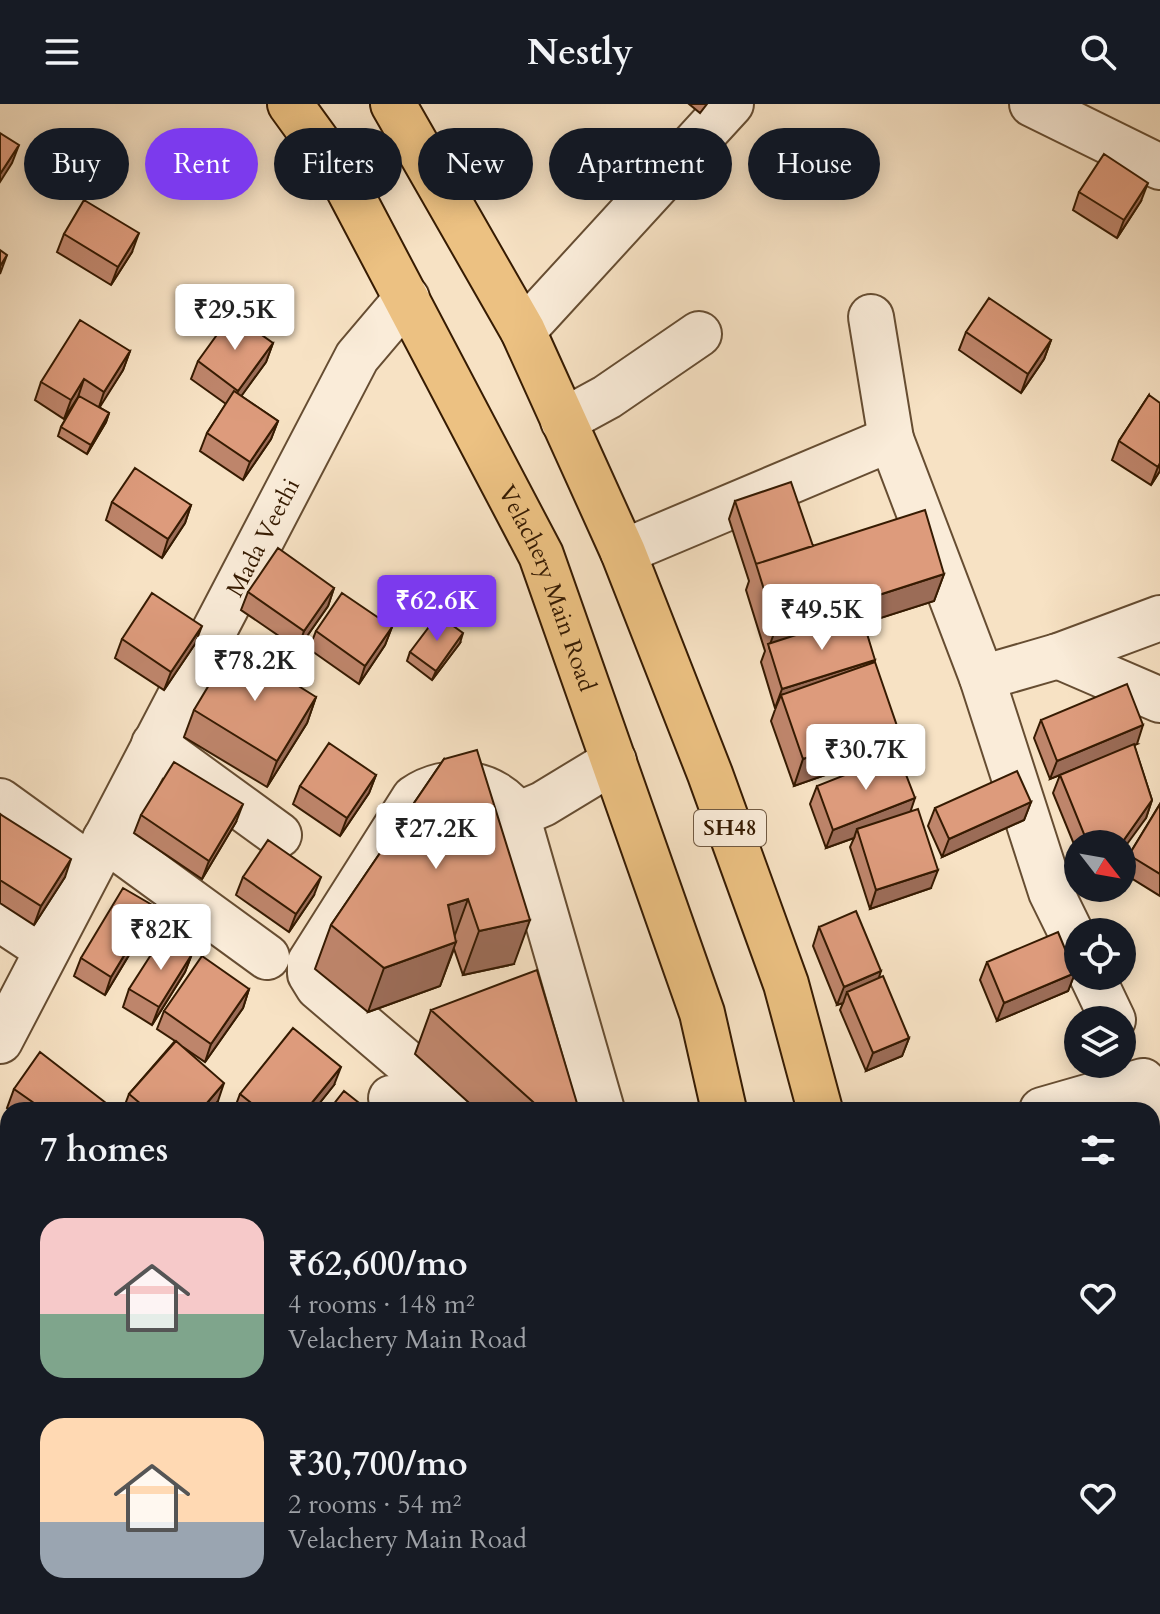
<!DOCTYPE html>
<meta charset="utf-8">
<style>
:root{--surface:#171b24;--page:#20242c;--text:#f1f3f6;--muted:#9ea1a6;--accent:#7c3aed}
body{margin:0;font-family:Cardo,serif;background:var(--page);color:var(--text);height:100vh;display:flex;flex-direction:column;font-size:30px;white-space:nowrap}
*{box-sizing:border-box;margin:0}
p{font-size:26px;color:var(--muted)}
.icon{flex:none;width:44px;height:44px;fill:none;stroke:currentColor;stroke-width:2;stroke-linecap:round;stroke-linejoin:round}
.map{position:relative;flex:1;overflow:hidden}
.sheet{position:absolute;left:0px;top:998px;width:1160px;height:512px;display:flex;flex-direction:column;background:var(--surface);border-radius:24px 24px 0 0;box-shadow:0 4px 20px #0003}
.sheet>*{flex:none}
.guide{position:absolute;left:24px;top:24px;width:1112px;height:72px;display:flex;gap:16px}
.needle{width:52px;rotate:121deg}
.buttons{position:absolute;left:1064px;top:726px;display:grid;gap:16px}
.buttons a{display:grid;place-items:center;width:72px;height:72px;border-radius:50%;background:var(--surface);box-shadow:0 4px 20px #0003;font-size:40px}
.price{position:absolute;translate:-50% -68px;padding:0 18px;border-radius:8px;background:#fff;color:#222;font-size:26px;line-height:52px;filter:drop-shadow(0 2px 4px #0008)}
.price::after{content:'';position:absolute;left:50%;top:48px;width:24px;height:18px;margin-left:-12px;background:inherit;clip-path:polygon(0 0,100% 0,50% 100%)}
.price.current{background:var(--accent);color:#fff}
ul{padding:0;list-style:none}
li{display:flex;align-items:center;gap:24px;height:200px;padding:0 40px}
li span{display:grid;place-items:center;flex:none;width:224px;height:160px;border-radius:24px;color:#555}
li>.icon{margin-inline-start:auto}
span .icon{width:96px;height:96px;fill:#fffc;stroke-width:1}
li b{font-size:34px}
h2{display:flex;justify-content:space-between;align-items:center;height:96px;padding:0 40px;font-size:34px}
.pill{padding:0 28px;border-radius:36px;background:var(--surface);box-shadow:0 4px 20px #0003;font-size:28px;line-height:72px}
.pill.current{background:var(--accent);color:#fff}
header{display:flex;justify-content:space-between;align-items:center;height:104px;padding:0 40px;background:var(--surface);font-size:36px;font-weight:700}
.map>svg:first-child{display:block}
</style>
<header><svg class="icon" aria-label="menu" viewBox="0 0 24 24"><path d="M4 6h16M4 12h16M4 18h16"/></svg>Nestly<svg class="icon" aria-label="search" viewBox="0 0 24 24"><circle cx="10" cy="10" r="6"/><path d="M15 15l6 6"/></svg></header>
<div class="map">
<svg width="1160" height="1510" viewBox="0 0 1160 1510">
<rect width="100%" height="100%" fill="#f7e2c4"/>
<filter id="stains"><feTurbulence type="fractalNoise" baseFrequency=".0025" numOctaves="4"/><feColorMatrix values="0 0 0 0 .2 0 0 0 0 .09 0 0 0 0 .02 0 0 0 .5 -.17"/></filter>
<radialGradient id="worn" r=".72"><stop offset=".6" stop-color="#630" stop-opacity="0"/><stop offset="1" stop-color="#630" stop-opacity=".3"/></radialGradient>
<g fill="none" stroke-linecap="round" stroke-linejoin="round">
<defs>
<g id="minor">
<path d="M 1032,0 L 1160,63"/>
<path d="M 871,213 L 891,335"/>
<path d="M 523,227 L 731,0"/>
<path d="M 563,317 L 607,293 L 699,230"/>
<path d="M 623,448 L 891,335 L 982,574 L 1051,788 L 1078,843"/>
<path d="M 1058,552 L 1160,596"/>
<path d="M 982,574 L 1058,552 L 1160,514"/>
<path d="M 154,640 L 279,731"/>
<path d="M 0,697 L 90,762"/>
<path d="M 105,735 L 267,853"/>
<path d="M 0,815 L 47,846"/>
<path d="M 1092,872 L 1113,916"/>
<path id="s1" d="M 0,937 L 357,253 L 407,194"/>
<path d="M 391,994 L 404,1006"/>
<path d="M 462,1006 L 318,883 L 310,870 L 310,858 L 414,694 C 447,671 494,676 517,711"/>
<path d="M 602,1006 L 517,711 L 543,700 L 614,657"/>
<path d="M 1042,1006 L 1143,977 L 1160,1023"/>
<path d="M 1152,1338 L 1160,1329"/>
<path d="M 16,1502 L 25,1510"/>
<path d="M 458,1510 L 466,1502"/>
<path d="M 726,1510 L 726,1502"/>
</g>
<g id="major">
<path id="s2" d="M 290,0 L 340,69 L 541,451 L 702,909 L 724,1006"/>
<path d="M 393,0 L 523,227 L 623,448 L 710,670 L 786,880 L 820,1006"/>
<path d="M 825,1502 L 826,1510"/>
<path d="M 910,1502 L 911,1510"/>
</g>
</defs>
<use href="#minor" stroke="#664d32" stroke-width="48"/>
<use href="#major" stroke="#361b02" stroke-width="48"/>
<use href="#minor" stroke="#faecd9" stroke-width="44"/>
<use href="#major" stroke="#ecc182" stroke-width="44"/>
</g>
<path fill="#be856b" stroke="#361b02" stroke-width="2" d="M 689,0 L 707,0 L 700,9 Z
M 1079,88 L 1141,97 L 1117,134 L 1073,106 Z
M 64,130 L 132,148 L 111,181 L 57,148 Z
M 966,228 L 1051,236 L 1044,255 L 1021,289 L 959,246 Z
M 273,239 L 266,258 L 241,292 L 278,317 L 271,335 L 243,376 L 200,347 L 207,329 L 226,300 L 191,275 L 198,257 Z
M 130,247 L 123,266 L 99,303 L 109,309 L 106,318 L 87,350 L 58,332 L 61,323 L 78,293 L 64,315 L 35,296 L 41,278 Z
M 1149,291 L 1160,367 L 1151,381 L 1112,356 L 1119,337 Z
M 735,397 L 813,442 L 944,470 L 934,497 L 864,519 L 874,558 L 888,649 L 794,682 L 771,617 L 776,603 L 775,604 L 761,558 L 765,547 L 746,486 L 749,477 L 729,415 Z
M 112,398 L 191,401 L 185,419 L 162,454 L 106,416 Z
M 334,484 L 328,502 L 298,545 L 241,506 L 248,488 Z
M 392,523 L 385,541 L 359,580 L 309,545 L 316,527 Z
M 122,535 L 195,540 L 164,586 L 115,554 Z
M 460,539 L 432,576 L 407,557 L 410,548 Z
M 316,593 L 307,619 L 267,683 L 184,633 L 194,606 Z
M 1041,616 L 1137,640 L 1134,641 L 1152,696 L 1146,714 L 1122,740 L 1078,740 L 1078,750 L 1053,689 L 1060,671 L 1067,668 L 1050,675 L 1034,634 Z
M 444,655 L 514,860 L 463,871 L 454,845 L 440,882 L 368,908 L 315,865 L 331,821 Z
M 376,671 L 369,689 L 340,732 L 293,700 L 300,682 Z
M 817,682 L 911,707 L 931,784 L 870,805 L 850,743 L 854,734 L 826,744 L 810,700 Z
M 1031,698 L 1024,716 L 942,753 L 928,722 L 935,704 Z
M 1160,700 L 1160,792 L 1123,769 L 1129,751 Z
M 0,710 L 65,773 L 34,821 L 0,799 Z
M 141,711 L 236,718 L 202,775 L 134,729 Z
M 243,773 L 314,791 L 289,828 L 236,791 Z
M 154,802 L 147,821 L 105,891 L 74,872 L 81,854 Z
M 819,823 L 879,874 L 909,934 L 902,952 L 866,967 L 840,906 L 843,899 L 837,901 L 813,842 Z
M 192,850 L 185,868 L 152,921 L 123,903 L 129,885 Z
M 987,858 L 1075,869 L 1068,887 L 997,917 L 980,876 Z
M 249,885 L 243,904 L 205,958 L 183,943 L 218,997 L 210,1006 L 123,1006 L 129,990 L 175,937 L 157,925 L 164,907 Z
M 431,906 L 579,1006 L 477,1006 L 415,950 Z
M 334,981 L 314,1006 L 234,1006 L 240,990 Z
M 14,985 L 115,1006 L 11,1006 L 7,1004 Z
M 0,1032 L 8,1039 L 8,1167 L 0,1160 Z
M 68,1502 L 169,1502 L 162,1510 L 74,1510 L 68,1504 Z
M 192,1502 L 285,1502 L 282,1510 L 184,1510 Z
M 296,1502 L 400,1502 L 393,1510 L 289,1510 Z"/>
<path fill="#9b6c57" stroke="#361b02" stroke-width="2" d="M 19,41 L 12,59 L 0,78 L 0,70 Z
M 1148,79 L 1141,97 L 1117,134 L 1124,116 Z
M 139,129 L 132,148 L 111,181 L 118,163 Z
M 7,151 L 0,170 L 0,162 Z
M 1051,236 L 1044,255 L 1021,289 L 1028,270 Z
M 273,239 L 266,258 L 232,305 L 238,287 Z
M 130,247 L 123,266 L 98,306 L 104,288 Z
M 84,275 L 78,293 L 64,315 L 71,296 Z
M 109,309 L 106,318 L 87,350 L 91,341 Z
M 278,317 L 271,335 L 243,376 L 250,358 Z
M 1160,359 L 1160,367 L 1151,381 L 1158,363 Z
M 191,401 L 185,419 L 162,454 L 168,435 Z
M 944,470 L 934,497 L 771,549 L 769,543 L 776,524 Z
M 334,484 L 328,502 L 298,545 L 304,527 Z
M 202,522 L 195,540 L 164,586 L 171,568 Z
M 392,523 L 385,541 L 359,580 L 365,562 Z
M 463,529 L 460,539 L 432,576 L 436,567 Z
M 875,556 L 868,574 L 781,591 L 776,603 L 775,604 L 782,585 Z
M 316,593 L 307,619 L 267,683 L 277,657 Z
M 1143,621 L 1137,640 L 1050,675 L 1057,657 Z
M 897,622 L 888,649 L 794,682 L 803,655 Z
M 376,671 L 369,689 L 340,732 L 347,714 Z
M 915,694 L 909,712 L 857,725 L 854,734 L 826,744 L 833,726 Z
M 1152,696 L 1146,714 L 1122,747 L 1122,740 L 1121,740 Z
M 1031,698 L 1024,716 L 942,753 L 949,735 Z
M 243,700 L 236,718 L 202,775 L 209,757 Z
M 71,755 L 65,773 L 34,821 L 41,802 Z
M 938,766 L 931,784 L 870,805 L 876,786 Z
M 321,773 L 314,791 L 289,828 L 296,810 Z
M 468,795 L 452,839 L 448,801 Z
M 154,802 L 147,821 L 105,891 L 111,873 Z
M 530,816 L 514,860 L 463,871 L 479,827 Z
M 456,838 L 440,882 L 368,908 L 384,864 Z
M 192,850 L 185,868 L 152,921 L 159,903 Z
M 881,867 L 875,886 L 847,888 L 843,899 L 837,901 L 844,883 Z
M 1075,869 L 1068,887 L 997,917 L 1004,899 Z
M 249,885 L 243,904 L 205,958 L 211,940 Z
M 909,934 L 902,952 L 866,967 L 873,949 Z
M 341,963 L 334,981 L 314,1006 L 306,1006 Z
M 224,979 L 218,997 L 210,1006 L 201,1006 Z
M 8,1420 L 8,1436 L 0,1445 L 0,1434 L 3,1426 Z
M 154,1502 L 169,1502 L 162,1510 L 147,1510 Z
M 280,1502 L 285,1502 L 282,1510 L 272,1510 Z
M 385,1502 L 400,1502 L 393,1510 L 378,1510 Z"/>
<path fill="#dd9b7c" stroke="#361b02" stroke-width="2" d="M 0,29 L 19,41 L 0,70 Z
M 1104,50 L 1148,79 L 1124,116 L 1079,88 Z
M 84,96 L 139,129 L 118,163 L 64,130 Z
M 0,146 L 7,151 L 0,162 Z
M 989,194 L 1051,236 L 1028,270 L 966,228 Z
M 232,210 L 273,239 L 238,287 L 198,257 Z
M 80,216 L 130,247 L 104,288 L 84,275 L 71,296 L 41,278 Z
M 234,287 L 278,317 L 250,358 L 207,329 Z
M 1149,291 L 1160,299 L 1160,359 L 1158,363 L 1119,337 Z
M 79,292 L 109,309 L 91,341 L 61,323 Z
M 135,364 L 191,401 L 168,435 L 112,398 Z
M 791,378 L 813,442 L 756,460 L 735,397 Z
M 925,406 L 944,470 L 776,524 L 756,460 Z
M 278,444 L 334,484 L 304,527 L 248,488 Z
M 152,489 L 202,522 L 171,568 L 122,535 Z
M 342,489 L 392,523 L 365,562 L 316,527 Z
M 861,510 L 875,556 L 782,585 L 768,540 Z
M 438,511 L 463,529 L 436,567 L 410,548 Z
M 233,541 L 316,593 L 277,657 L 194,606 Z
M 875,558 L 897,622 L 803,655 L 781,591 Z
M 1127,580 L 1143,621 L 1057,657 L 1041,616 Z
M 329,639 L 376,671 L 347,714 L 300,682 Z
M 1134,640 L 1152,696 L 1121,740 L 1088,740 L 1060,671 Z
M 477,646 L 530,816 L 479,827 L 468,795 L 448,801 L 456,838 L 384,864 L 331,821 L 444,655 Z
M 898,650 L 915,694 L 833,726 L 817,682 Z
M 174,658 L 243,700 L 209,757 L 141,711 Z
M 1017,667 L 1031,698 L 949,735 L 935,704 Z
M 1160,700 L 1160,770 L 1129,751 Z
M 918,705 L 938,766 L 876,786 L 857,725 Z
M 0,710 L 71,755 L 41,802 L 0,776 Z
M 268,736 L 321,773 L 296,810 L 243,773 Z
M 123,784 L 154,802 L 111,873 L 81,854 Z
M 856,807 L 881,867 L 844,883 L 819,823 Z
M 1058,828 L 1075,869 L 1004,899 L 987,858 Z
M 163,832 L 192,850 L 159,903 L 129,885 Z
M 202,852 L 249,885 L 211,940 L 164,907 Z
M 537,866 L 579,1006 L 542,1006 L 431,906 Z
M 883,872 L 909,934 L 873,949 L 847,888 Z
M 293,924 L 341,963 L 306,1006 L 260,1006 L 240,990 Z
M 176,937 L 224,979 L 201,1006 L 148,1006 L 129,990 Z
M 40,948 L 115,1006 L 44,1006 L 14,985 Z
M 344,987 L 368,1006 L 329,1006 Z
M 0,1032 L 8,1039 L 8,1133 L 0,1126 Z
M 8,1308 L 8,1420 L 3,1426 L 0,1423 L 0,1316 Z
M 0,1494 L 8,1502 L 17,1510 L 0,1510 Z
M 104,1502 L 154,1502 L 147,1510 L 112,1510 Z
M 192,1502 L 204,1502 L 212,1510 L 184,1510 Z
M 223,1502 L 280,1502 L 272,1510 L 231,1510 Z
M 296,1502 L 315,1502 L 323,1510 L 289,1510 Z
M 336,1502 L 385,1502 L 378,1510 L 345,1510 Z
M 568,1502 L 699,1502 L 701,1510 L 561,1510 Z"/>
<g text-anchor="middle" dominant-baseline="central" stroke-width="8" stroke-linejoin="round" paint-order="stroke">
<rect fill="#faecd9" stroke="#715a42" stroke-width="2" x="694" y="706" width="72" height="36" rx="6"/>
<g font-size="22" font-weight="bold" fill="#361b02">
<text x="730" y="724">SH48</text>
</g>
<g font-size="24" fill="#361b02" stroke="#faecd9">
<text stroke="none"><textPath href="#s1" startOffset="568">Mada Veethi</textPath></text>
<text stroke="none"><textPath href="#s2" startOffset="550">Velachery Main Road</textPath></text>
</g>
</g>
<rect width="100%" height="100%" filter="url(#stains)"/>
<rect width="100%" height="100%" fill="url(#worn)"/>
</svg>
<div class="buttons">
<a><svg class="needle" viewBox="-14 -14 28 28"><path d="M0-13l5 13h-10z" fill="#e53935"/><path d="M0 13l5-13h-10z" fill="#9ea1a6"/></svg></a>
<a><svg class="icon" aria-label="locate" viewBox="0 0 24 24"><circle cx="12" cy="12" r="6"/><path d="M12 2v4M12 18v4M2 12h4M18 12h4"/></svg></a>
<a><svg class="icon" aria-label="layers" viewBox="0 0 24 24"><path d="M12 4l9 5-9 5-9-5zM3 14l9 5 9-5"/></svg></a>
</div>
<b class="price" style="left:235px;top:248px">₹29.5K</b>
<b class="price current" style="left:437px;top:539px">₹62.6K</b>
<b class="price" style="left:822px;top:548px">₹49.5K</b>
<b class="price" style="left:255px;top:599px">₹78.2K</b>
<b class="price" style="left:866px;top:688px">₹30.7K</b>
<b class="price" style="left:436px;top:767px">₹27.2K</b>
<b class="price" style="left:161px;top:868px">₹82K</b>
<div class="guide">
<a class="pill">Buy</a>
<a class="pill current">Rent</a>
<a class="pill">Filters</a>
<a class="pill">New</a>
<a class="pill">Apartment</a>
<a class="pill">House</a>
</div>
<section class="sheet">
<h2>7 homes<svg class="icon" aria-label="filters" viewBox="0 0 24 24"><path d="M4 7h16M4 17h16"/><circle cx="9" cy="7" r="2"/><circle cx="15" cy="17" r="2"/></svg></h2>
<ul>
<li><span style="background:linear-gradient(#f6c9c9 60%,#7fa58c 0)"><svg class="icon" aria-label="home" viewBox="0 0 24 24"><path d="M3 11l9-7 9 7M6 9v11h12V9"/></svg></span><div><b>₹62,600/mo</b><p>4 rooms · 148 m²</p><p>Velachery Main Road</p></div><svg class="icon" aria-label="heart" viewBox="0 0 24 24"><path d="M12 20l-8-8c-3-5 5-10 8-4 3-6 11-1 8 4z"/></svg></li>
<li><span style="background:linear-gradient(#ffd9b3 65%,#9aa5b1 0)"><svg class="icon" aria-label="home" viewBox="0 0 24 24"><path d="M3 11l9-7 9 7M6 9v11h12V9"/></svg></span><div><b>₹30,700/mo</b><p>2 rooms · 54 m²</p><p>Velachery Main Road</p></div><svg class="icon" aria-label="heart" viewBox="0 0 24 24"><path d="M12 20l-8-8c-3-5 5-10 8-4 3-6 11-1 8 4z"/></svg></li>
</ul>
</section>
</div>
